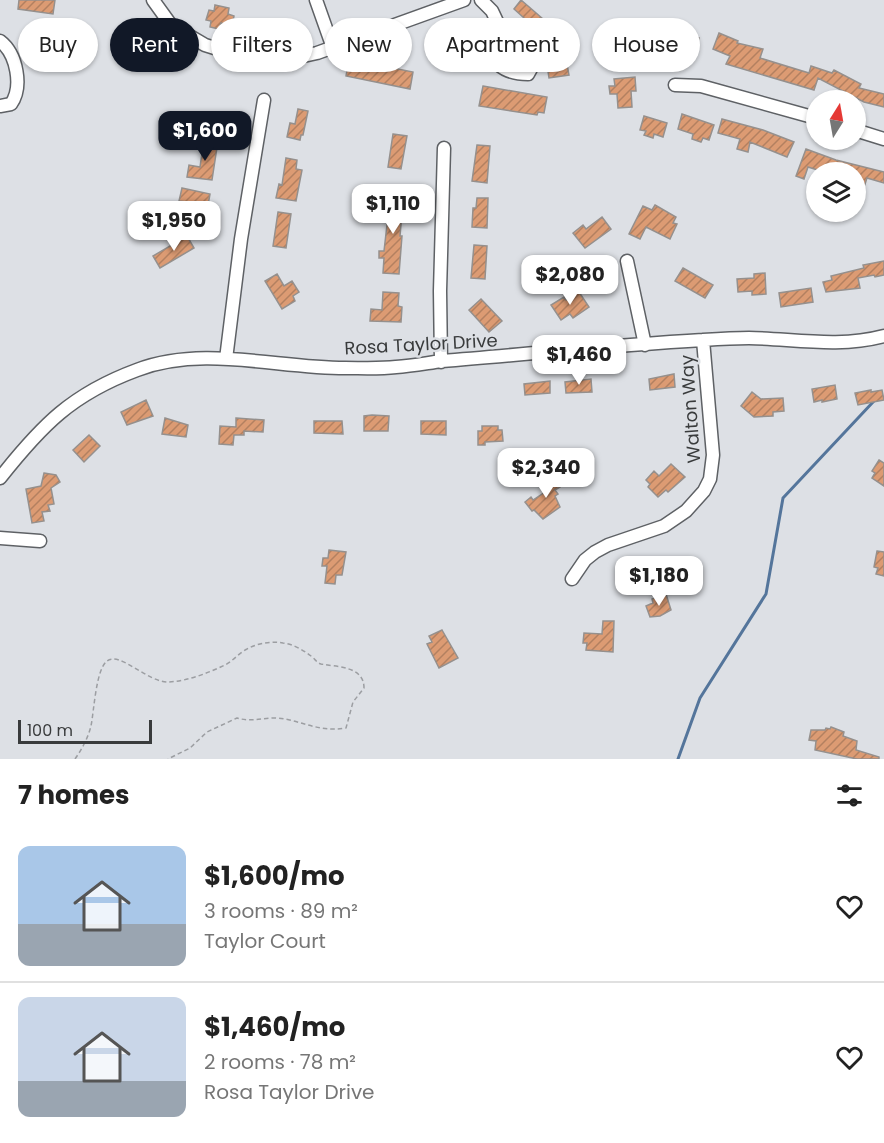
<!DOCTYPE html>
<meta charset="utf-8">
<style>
:root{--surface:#fff;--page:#f2f2f2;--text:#222;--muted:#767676;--line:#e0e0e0;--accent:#111827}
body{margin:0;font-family:Poppins,sans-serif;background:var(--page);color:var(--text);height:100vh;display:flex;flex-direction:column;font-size:22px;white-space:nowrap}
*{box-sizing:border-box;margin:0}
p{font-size:20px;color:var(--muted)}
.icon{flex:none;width:33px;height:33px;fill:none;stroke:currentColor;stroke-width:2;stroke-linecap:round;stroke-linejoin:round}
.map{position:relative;height:759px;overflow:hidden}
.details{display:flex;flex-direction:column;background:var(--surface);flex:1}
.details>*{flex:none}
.top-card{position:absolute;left:18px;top:18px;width:849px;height:54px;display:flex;gap:12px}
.needle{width:39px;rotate:11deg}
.controls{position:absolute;left:806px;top:90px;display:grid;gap:12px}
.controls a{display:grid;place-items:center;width:60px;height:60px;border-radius:50%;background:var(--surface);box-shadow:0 2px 4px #0004;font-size:30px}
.scale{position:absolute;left:18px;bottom:15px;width:134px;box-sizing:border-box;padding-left:6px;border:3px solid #393b3c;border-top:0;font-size:16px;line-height:21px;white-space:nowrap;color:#393b3c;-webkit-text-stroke:4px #dde0e5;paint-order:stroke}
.price{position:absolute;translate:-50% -51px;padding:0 14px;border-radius:12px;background:#fff;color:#222;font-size:20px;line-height:39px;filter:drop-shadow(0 2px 3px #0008)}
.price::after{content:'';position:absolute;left:50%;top:36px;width:18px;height:14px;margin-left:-9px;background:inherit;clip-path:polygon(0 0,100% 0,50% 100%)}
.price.active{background:var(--accent);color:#fff}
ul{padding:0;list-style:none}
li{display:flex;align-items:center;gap:18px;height:150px;padding:0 18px}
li+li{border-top:2px solid var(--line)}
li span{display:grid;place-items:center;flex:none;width:168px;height:120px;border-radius:12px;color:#555}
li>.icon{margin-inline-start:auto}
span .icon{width:72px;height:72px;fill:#fffc;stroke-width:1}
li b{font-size:26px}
h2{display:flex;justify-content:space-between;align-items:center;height:72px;padding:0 18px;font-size:26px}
.tag{padding:0 21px;border-radius:27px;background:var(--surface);box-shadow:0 2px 4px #0004;font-size:21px;line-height:54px}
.tag.active{background:var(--accent);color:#fff}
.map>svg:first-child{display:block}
</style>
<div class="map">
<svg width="884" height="759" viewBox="0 0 884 759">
<defs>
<pattern id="building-hatch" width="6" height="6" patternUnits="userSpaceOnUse" patternTransform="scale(1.5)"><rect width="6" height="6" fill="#dc9b73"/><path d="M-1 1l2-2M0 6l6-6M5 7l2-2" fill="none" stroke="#b38060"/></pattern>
</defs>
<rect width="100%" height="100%" fill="#dde0e5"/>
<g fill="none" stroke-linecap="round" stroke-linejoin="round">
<path stroke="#54759b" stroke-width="3" d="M 678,759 L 700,698 L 766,594 L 783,498 L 874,401"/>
</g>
<path fill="url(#building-hatch)" stroke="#95908d" stroke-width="1.5" d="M 19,0 L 55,0 L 53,14 L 18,9 Z
M 521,0 L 550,25 L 540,37 L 521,21 L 524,18 L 514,9 Z
M 215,5 L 229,8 L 228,14 L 234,16 L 232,26 L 221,23 L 219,29 L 210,27 L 211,21 L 206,20 L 209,10 L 214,11 Z
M 719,33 L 738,41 L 737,43 L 763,49 L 760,58 L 809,73 L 811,66 L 832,73 L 834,70 L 861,84 L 859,88 L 884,94 L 884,107 L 864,102 L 818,78 L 814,90 L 726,64 L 730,56 L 713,49 Z
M 647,34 L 657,44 L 635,66 L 625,55 Z
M 692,37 L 699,38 L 696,53 L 688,52 L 688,54 L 672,51 L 675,38 L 692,41 Z
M 563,42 L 569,75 L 549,78 L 544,45 Z
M 349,59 L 413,72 L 410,89 L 346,76 Z
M 635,77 L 636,91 L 631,91 L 632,107 L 618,108 L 617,94 L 610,94 L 609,86 L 615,86 L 614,79 Z
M 483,86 L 547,97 L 544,113 L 538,112 L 537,115 L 479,106 Z
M 298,109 L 308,111 L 303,135 L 301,135 L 300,140 L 287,137 L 290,123 L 295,124 Z
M 682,114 L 714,125 L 709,140 L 703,138 L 701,142 L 692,139 L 693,134 L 678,129 Z
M 644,116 L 667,123 L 663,137 L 654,134 L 653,138 L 644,135 L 646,131 L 640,130 Z
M 722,119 L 763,130 L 794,142 L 787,157 L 750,142 L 748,152 L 737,149 L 740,139 L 718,133 Z
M 393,134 L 407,136 L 401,169 L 388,167 Z
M 204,139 L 218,141 L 212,180 L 187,177 L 189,165 L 200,167 Z
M 477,145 L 490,146 L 487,183 L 472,181 Z
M 806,149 L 836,160 L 884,172 L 884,183 L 867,178 L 863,190 L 855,188 L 855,172 L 824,172 L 808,167 L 804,179 L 796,176 Z
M 286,158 L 297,160 L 296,169 L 302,170 L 296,201 L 276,198 L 279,184 L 282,185 Z
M 182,188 L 210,194 L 204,227 L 183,223 L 187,202 L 179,201 Z
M 391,190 L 404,191 L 400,236 L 402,236 L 399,274 L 383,273 L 384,258 L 379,258 L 379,251 L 384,251 Z
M 477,198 L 488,198 L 487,228 L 472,227 L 473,208 L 476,208 Z
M 655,205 L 676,217 L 673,223 L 677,224 L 670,239 L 646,227 L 640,239 L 629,234 L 643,206 L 652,210 Z
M 278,212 L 291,214 L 286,248 L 273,246 Z
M 602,217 L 611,229 L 585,248 L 573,233 L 583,225 L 586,229 Z
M 187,236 L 194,248 L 160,268 L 153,256 Z
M 474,245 L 487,246 L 485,279 L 471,278 Z
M 884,261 L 884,275 L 875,277 L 874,275 L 858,278 L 860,288 L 826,292 L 823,282 L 832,280 L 831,276 L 864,268 L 863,265 Z
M 683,268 L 713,285 L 705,298 L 675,281 Z
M 765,273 L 766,294 L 752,295 L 752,291 L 738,292 L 737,279 L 754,278 L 754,274 Z
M 277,274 L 284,286 L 292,281 L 299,292 L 293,296 L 295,301 L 282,309 L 265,281 Z
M 811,288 L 813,302 L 781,307 L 779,293 Z
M 383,292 L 399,293 L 398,306 L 402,307 L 401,322 L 370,321 L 371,309 L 382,310 Z
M 579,292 L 589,307 L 573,318 L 570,314 L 561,320 L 551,305 L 564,297 L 566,300 Z
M 481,299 L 502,321 L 489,332 L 469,310 Z
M 674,374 L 675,387 L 650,390 L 649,379 Z
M 591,379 L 592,392 L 566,393 L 565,382 Z
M 550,381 L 550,393 L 525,395 L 524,384 Z
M 835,385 L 837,399 L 822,402 L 822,400 L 814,402 L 812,389 Z
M 871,390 L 871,392 L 882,390 L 884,400 L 858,405 L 855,393 Z
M 752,392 L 761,399 L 783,398 L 784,411 L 773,412 L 773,416 L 754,417 L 741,406 Z
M 146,400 L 153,416 L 127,425 L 121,412 Z
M 372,415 L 389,416 L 388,431 L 364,431 L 364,416 Z
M 165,418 L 188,425 L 186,437 L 162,434 Z
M 236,418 L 264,420 L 263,432 L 244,431 L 244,435 L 234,435 L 233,445 L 219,444 L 220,426 L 236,427 Z
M 314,421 L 342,421 L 343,434 L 314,433 Z
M 421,421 L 446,421 L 446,435 L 421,434 Z
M 482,426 L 498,426 L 498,430 L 502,430 L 503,441 L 485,442 L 485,445 L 478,445 L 478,431 L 482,431 Z
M 89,435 L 100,446 L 84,462 L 73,450 Z
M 879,460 L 884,463 L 884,486 L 872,478 L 875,473 L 872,471 Z
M 671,464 L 685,477 L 668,492 L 666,490 L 658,497 L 648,487 L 650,484 L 646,480 L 654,471 L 659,476 Z
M 44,473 L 56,475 L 60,482 L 51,488 L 54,504 L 48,505 L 50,511 L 42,512 L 44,521 L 32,523 L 26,489 L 41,486 Z
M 552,474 L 560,487 L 555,490 L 558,494 L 555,496 L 560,507 L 543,519 L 534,510 L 532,511 L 525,502 L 531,497 L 533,500 L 548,490 L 542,481 Z
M 329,550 L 346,552 L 342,575 L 336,575 L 335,584 L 325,583 L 327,566 L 322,566 L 323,558 L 328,558 Z
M 877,551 L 884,552 L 884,576 L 876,574 L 878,568 L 874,567 Z
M 666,594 L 671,610 L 660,616 L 650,617 L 646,606 L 653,603 L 652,599 Z
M 603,621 L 614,621 L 613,652 L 586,650 L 587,643 L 583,643 L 584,633 L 602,634 Z
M 442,630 L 458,658 L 439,668 L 427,644 L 432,642 L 429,636 Z
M 831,727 L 844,732 L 843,736 L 857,741 L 856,750 L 879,757 L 879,759 L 857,759 L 815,750 L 816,741 L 809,740 L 811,730 L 825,730 L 826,728 L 830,729 Z"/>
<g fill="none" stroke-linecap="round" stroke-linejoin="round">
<defs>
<path id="minor" d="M 153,0 L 171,25 L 205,45 L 237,55 L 266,60 L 290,59 L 317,53 L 464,0
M 316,0 L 333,48
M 481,0 L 492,11 L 501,30 L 522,47 L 533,65 L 528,74 C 518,74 507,72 499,65 L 501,30
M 0,41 C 17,54 23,87 11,104 L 0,106
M 675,85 L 701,86 L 816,118
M 855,130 L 884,139
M 627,261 L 645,345
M 226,359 L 241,239 L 264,100
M 441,362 L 440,291 L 444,148
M 0,478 C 42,425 72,394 137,370 C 203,345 276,368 345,368 C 362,368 379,369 396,367 C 412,366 427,363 442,361 C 529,354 616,345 703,340 C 718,339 734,338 749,338 C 795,339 839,348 884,336
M 0,538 L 40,541
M 572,579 L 585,560 L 595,552 L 608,545 L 664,526 L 686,511 L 704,491 L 710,479 L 713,455 L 703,340"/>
</defs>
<use href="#minor" stroke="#5e6165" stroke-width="15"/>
<path stroke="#9c9ea2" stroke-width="1.5" stroke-dasharray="4.5 3" stroke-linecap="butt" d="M 75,759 C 82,749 88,738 91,726 C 94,711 96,669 107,661 C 120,651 148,683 169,682 C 188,681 208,673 225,665 C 233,661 239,653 247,649 C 258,643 271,641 283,643 C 293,644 303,650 311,656 C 315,659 317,663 321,664 C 337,667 364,666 364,688 L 353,702 L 346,728 C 317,733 300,719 275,718 C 262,718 250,722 237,718 L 207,732 L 190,748 L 168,759"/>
<use href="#minor" stroke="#fff" stroke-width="12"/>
</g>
<g text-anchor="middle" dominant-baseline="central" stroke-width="5" stroke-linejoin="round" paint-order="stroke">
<g font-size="18" fill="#393b3c" stroke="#dde0e5">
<text transform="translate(421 344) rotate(-3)">Rosa Taylor Drive</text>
<text transform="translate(690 409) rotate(-94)">Walton Way</text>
</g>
</g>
</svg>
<div class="controls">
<a><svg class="needle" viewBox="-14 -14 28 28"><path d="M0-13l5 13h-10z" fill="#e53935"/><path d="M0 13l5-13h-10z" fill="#767676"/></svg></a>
<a><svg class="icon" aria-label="layers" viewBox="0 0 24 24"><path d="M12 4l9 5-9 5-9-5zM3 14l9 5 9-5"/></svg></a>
</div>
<div class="scale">100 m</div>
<b class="price active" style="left:205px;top:162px">$1,600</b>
<b class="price" style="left:393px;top:235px">$1,110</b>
<b class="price" style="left:174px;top:252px">$1,950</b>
<b class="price" style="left:570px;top:306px">$2,080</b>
<b class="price" style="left:579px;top:386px">$1,460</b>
<b class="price" style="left:546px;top:499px">$2,340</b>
<b class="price" style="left:659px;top:607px">$1,180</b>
<div class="top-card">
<a class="tag">Buy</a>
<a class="tag active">Rent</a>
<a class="tag">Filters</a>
<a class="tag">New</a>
<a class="tag">Apartment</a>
<a class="tag">House</a>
</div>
</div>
<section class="details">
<h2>7 homes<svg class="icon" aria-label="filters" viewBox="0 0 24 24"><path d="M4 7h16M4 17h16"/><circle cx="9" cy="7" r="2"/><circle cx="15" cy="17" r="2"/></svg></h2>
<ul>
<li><span style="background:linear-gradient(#a9c7e8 65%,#9aa5b1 0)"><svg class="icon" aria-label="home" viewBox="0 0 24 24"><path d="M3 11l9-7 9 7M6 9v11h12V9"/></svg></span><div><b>$1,600/mo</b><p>3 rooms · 89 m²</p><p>Taylor Court</p></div><svg class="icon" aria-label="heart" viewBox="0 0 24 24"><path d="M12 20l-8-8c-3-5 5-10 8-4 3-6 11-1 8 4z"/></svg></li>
<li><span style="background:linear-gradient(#c9d6e8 70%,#9aa5b1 0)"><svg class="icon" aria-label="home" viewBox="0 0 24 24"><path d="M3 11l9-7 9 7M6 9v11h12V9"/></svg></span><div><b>$1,460/mo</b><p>2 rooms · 78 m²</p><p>Rosa Taylor Drive</p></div><svg class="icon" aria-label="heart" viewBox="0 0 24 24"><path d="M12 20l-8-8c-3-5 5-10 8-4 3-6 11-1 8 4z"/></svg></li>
</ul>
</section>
